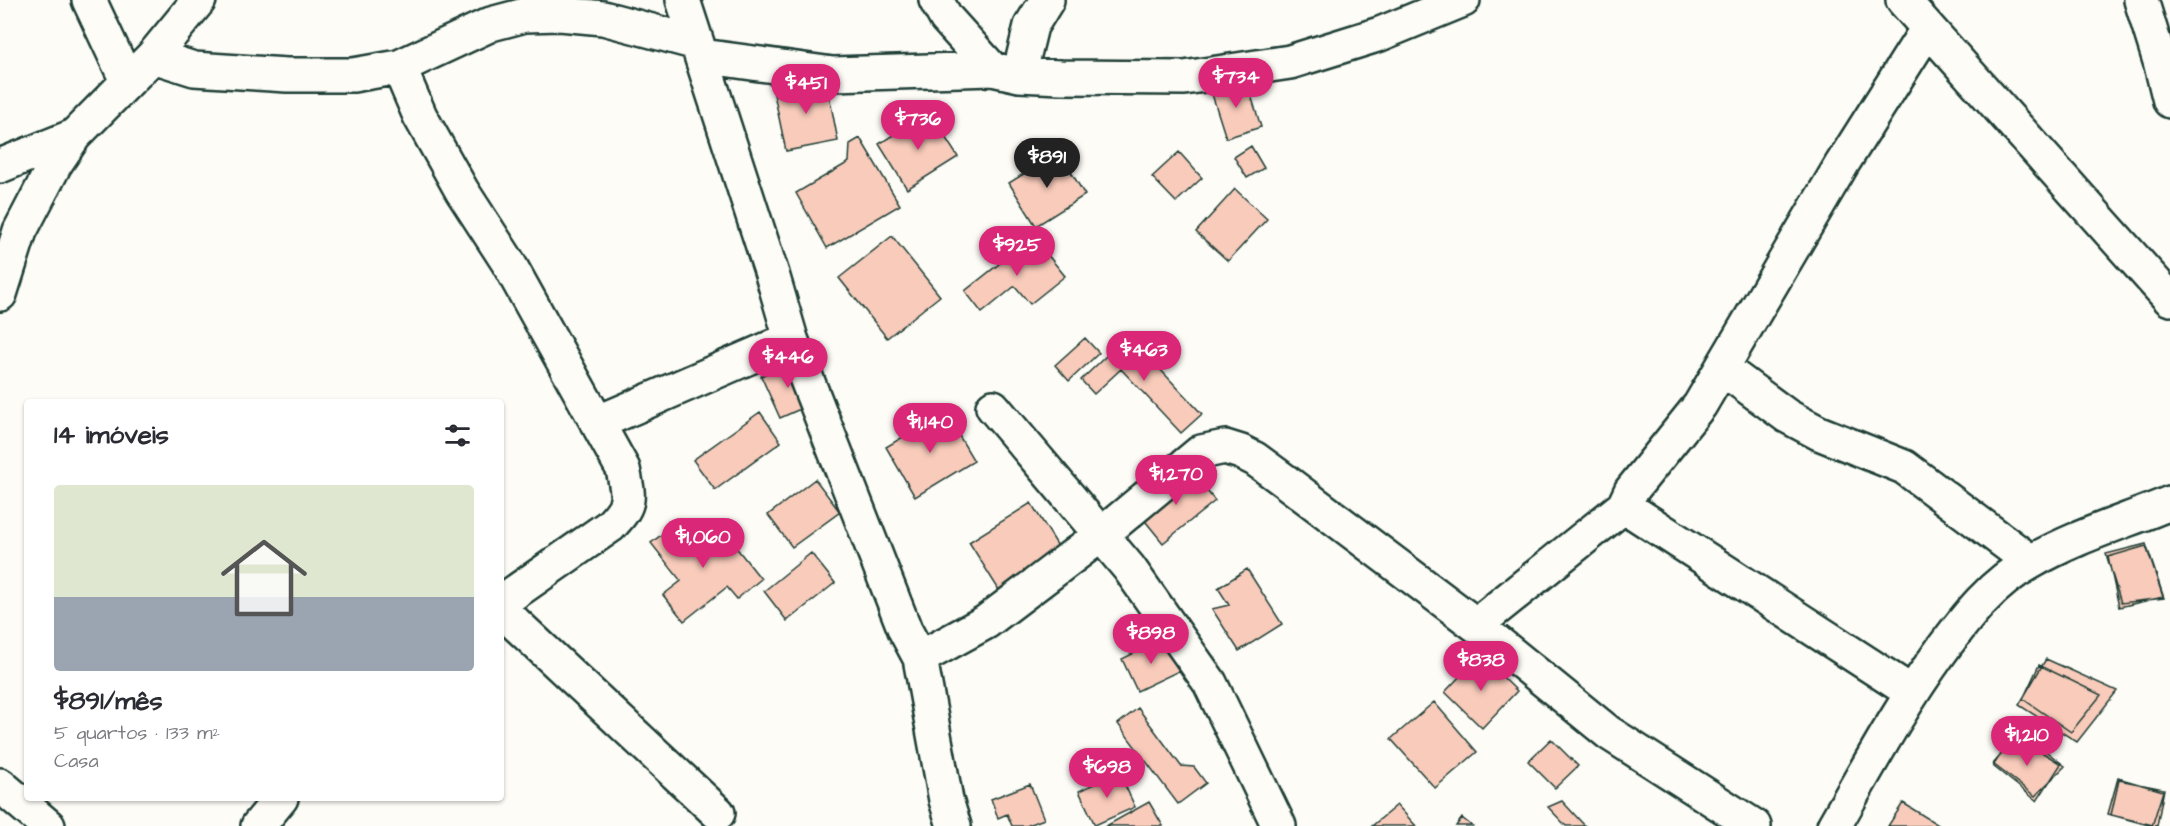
<!DOCTYPE html>
<html lang="pt">
<meta charset="utf-8">
<style>
:root{--surface:#fff;--page:#f7f7f7;--text:#2b2b33;--muted:#7c7c81;--accent:#db2777}
body{margin:0;font-family:"Architects Daughter",sans-serif;background:var(--page);color:var(--text);height:100vh;display:flex;flex-direction:column;font-size:22px;white-space:nowrap}
*{box-sizing:border-box;margin:0}
p{font-size:20px;color:var(--muted)}
.icon{flex:none;width:33px;height:33px;fill:none;stroke:currentColor;stroke-width:2;stroke-linecap:round;stroke-linejoin:round}
.map{position:relative;flex:1;overflow:hidden}
.drawer{position:absolute;left:24px;top:399px;width:480px;height:402px;display:flex;flex-direction:column;background:var(--surface);border-radius:6px;box-shadow:0 2px 4px #0004}
.drawer>*{flex:none}
.price{position:absolute;translate:-50% -51px;padding:0 14px;border-radius:21px;background:var(--accent);color:#fff;font-size:20px;line-height:39px;filter:drop-shadow(0 2px 3px #0008)}
.price::after{content:'';position:absolute;left:50%;top:36px;width:18px;height:14px;margin-left:-9px;background:inherit;clip-path:polygon(0 0,100% 0,50% 100%)}
.price.active{background:#222;color:#fff}
ul{padding:0;list-style:none}
li{display:grid;align-content:center;gap:12px;height:318px;padding:0 30px}
li span{display:grid;place-items:center;height:186px;border-radius:6px;color:#555}
li>.icon{margin-inline-start:auto}
span .icon{width:108px;height:108px;fill:#fffc;stroke-width:1}
li b{font-size:26px}
h2{display:flex;justify-content:space-between;align-items:center;height:72px;padding:0 30px;font-size:26px}
.map>svg:first-child{display:block}
</style>
<div class="map">
<svg width="2170" height="826" viewBox="0 0 2170 826">
<rect width="100%" height="100%" fill="#fdfcf7"/>
<filter id="ink" filterUnits="userSpaceOnUse"><feTurbulence type="fractalNoise" baseFrequency=".0167" numOctaves="2"/><feDisplacementMap in="SourceGraphic" scale="12" xChannelSelector="R" yChannelSelector="G"/><feConvolveMatrix kernelMatrix="1 2 1 2 8 2 1 2 1" color-interpolation-filters="sRGB"/></filter>
<g filter="url(#ink)">
<path fill="#f8cbbb" stroke="#1f3d34" stroke-width="1.5" d="M 826,79 L 838,141 L 786,151 L 773,89 Z
M 1246,79 L 1261,127 L 1226,138 L 1211,91 Z
M 929,112 L 958,157 L 907,189 L 879,144 Z
M 860,138 L 900,205 L 827,248 L 796,193 L 849,162 L 850,144 Z
M 1251,146 L 1264,168 L 1247,178 L 1234,157 Z
M 1059,152 L 1085,195 L 1036,226 L 1009,183 Z
M 1179,152 L 1202,178 L 1176,202 L 1152,177 Z
M 1235,189 L 1267,219 L 1228,261 L 1196,232 Z
M 892,236 L 940,296 L 887,338 L 839,278 Z
M 1033,237 L 1065,276 L 1030,304 L 1015,286 L 982,313 L 965,291 Z
M 1128,335 L 1202,414 L 1181,433 L 1121,369 L 1094,394 L 1081,380 Z
M 1085,338 L 1099,353 L 1069,381 L 1055,365 Z
M 796,359 L 816,402 L 780,418 L 761,376 Z
M 760,412 L 781,442 L 715,490 L 693,460 Z
M 945,412 L 974,461 L 915,497 L 886,447 Z
M 1190,469 L 1215,501 L 1163,543 L 1137,511 Z
M 815,479 L 840,512 L 792,547 L 768,515 Z
M 1031,503 L 1061,551 L 999,590 L 969,542 Z
M 679,521 L 698,545 L 720,527 L 761,579 L 737,599 L 727,587 L 684,621 L 663,595 L 681,581 L 651,543 Z
M 2146,544 L 2164,598 L 2121,603 L 2106,554 Z
M 2146,546 L 2163,597 L 2119,607 L 2108,557 Z
M 811,553 L 835,583 L 787,621 L 764,591 Z
M 1247,569 L 1282,624 L 1239,651 L 1212,609 L 1229,605 L 1218,588 Z
M 1165,638 L 1181,670 L 1137,691 L 1122,659 Z
M 1480,655 L 1517,691 L 1482,728 L 1445,692 Z
M 2046,659 L 2117,691 L 2077,742 L 2019,705 Z
M 2039,665 L 2101,695 L 2071,732 L 2023,699 Z
M 1434,702 L 1477,752 L 1435,788 L 1391,739 Z
M 1138,708 L 1181,766 L 1194,767 L 1206,783 L 1178,804 L 1118,724 Z
M 2021,732 L 2065,766 L 2035,796 L 1993,764 Z
M 2014,735 L 2061,764 L 2037,801 L 1993,766 Z
M 1551,739 L 1578,766 L 1555,788 L 1528,761 Z
M 1119,772 L 1135,807 L 1095,825 L 1079,791 Z
M 2118,778 L 2163,791 L 2152,826 L 2108,814 Z
M 2119,780 L 2164,789 L 2157,826 L 2111,815 Z
M 1030,784 L 1044,819 L 1026,826 L 1012,826 L 1007,814 L 998,818 L 991,799 Z
M 1562,801 L 1585,826 L 1566,826 L 1548,807 Z
M 1149,802 L 1163,826 L 1106,826 Z
M 1903,803 L 1940,826 L 1888,826 Z
M 1397,805 L 1416,826 L 1372,826 Z
M 1462,818 L 1472,826 L 1456,826 Z"/>
<g fill="none" stroke-linecap="round" stroke-linejoin="round">
<defs>
<path id="minor" d="M 89,0 L 127,81
M 683,0 L 772,274 L 791,339 L 905,630 L 920,658 L 946,800 L 954,826
M 936,0 L 946,18 L 992,69
M 1903,0 L 2170,299
M 2141,0 L 2160,61 L 2170,101
M 153,56 L 194,69 L 287,75 L 353,75 L 399,67 L 491,24 L 525,15 L 560,14 L 603,18 L 697,43
M 702,56 L 833,74 L 992,69 L 1019,75 L 1061,77 L 1184,78 L 1290,62 L 1380,34 L 1463,0
M 399,67 L 420,116 L 462,191 L 508,262 L 623,469 C 629,499 632,503 610,526 L 501,602
M 1019,75 L 1031,26 L 1047,0
M 0,166 L 74,136
M 0,294 L 20,231 L 55,164 L 74,136 L 153,56 L 199,0
M 1722,368 L 1787,416 L 1819,433 L 1904,467 L 2031,562
M 993,407 L 1129,568 L 1210,683 L 1279,826
M 597,423 L 791,339
M 1624,506 L 1911,692
M 501,610 L 718,813
M 1476,625 L 1624,506 L 1631,491 L 1700,405 L 1842,164 L 1928,28
M 920,658 L 986,622 L 1102,534 L 1201,452 L 1225,447 L 1241,452 L 1255,459 L 1285,481 L 1476,625 L 1609,733 L 1754,826
M 0,785 L 48,826
M 258,826 L 281,798
M 1834,826 C 1868,767 1901,706 1941,651 C 1967,616 1992,583 2031,562 C 2074,537 2124,522 2170,503"/>
</defs>
<use href="#minor" stroke="#1f3d34" stroke-width="38"/>
<use href="#minor" stroke="#fdfcf7" stroke-width="33"/>
</g>
</g>
</svg>
<b class="price" style="left:1236px;top:109px">$734</b>
<b class="price" style="left:806px;top:115px">$451</b>
<b class="price" style="left:918px;top:151px">$736</b>
<b class="price active" style="left:1047px;top:189px">$891</b>
<b class="price" style="left:1017px;top:277px">$925</b>
<b class="price" style="left:1144px;top:382px">$463</b>
<b class="price" style="left:788px;top:389px">$446</b>
<b class="price" style="left:930px;top:454px">$1,140</b>
<b class="price" style="left:1176px;top:506px">$1,270</b>
<b class="price" style="left:703px;top:569px">$1,060</b>
<b class="price" style="left:1151px;top:665px">$898</b>
<b class="price" style="left:1481px;top:692px">$838</b>
<b class="price" style="left:2027px;top:767px">$1,210</b>
<b class="price" style="left:1107px;top:799px">$698</b>
<section class="drawer">
<h2>14 imóveis<svg class="icon" aria-label="filters" viewBox="0 0 24 24"><path d="M4 7h16M4 17h16"/><circle cx="9" cy="7" r="2"/><circle cx="15" cy="17" r="2"/></svg></h2>
<ul>
<li><span style="background:linear-gradient(#dfe7d0 60%,#9aa5b1 0)"><svg class="icon" aria-label="home" viewBox="0 0 24 24"><path d="M3 11l9-7 9 7M6 9v11h12V9"/></svg></span><div><b>$891/mês</b><p>5 quartos · 133 m²</p><p>Casa</p></div></li>
</ul>
</section>
</div>
